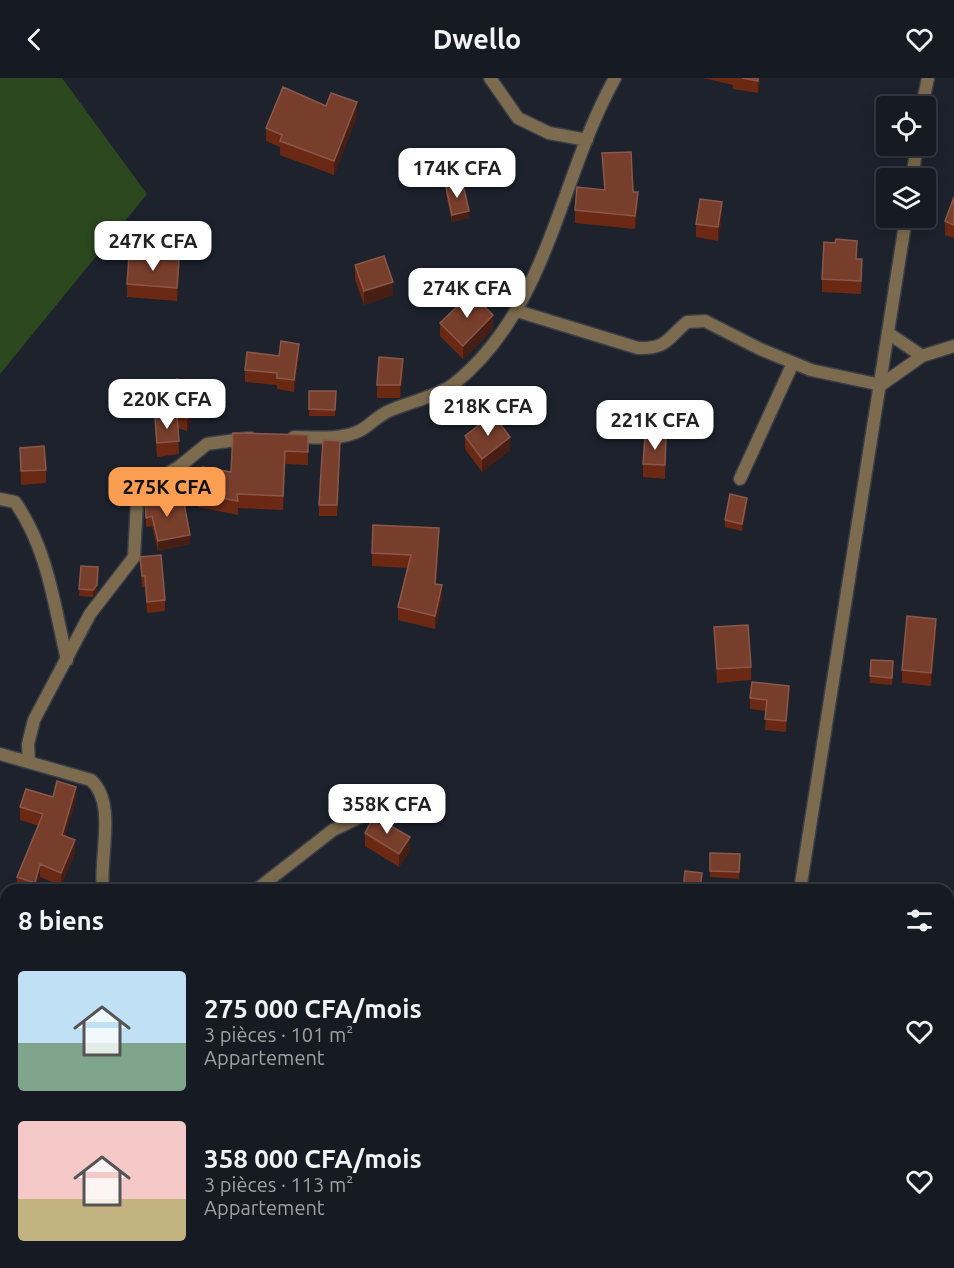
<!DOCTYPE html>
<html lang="fr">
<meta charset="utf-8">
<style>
:root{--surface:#161a22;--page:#1f232a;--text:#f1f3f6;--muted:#9ea1a5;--line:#353840;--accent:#fc9e52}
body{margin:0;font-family:Ubuntu,sans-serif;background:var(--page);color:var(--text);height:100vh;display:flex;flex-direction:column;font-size:22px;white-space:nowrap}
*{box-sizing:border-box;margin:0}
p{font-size:20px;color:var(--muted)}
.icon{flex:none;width:33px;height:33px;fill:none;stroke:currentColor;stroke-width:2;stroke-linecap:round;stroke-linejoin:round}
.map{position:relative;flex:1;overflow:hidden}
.panel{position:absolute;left:0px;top:806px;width:954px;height:386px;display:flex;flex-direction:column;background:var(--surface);border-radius:18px 18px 0 0;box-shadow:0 3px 15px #0003,0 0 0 2px var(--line)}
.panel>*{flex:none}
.fabs{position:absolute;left:876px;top:18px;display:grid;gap:12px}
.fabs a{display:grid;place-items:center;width:60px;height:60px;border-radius:6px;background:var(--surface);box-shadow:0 3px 15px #0003,0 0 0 2px var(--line);font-size:30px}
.price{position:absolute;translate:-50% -51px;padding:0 14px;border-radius:12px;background:#fff;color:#222;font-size:20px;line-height:39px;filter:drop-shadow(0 2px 3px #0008)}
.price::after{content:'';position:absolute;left:50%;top:36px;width:18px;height:14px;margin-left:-9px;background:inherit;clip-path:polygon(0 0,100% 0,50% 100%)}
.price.active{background:var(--accent);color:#111}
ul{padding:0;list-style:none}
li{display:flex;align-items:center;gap:18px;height:150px;padding:0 18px}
li span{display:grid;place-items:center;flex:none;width:168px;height:120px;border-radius:6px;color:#555}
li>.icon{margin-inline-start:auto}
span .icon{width:72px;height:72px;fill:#fffc;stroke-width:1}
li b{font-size:26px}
h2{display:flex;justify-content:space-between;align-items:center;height:72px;padding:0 18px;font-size:26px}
header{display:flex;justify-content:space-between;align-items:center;height:78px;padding:0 18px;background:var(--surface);font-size:27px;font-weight:700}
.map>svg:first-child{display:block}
</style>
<header><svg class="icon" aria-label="back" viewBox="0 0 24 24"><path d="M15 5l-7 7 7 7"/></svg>Dwello<svg class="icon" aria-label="heart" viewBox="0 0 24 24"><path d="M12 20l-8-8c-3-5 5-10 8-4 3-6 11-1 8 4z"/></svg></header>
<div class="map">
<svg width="954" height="1190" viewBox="0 0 954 1190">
<rect width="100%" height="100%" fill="#1d222d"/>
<path fill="#2c481f" d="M 0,0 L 62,0 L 147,116 L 0,296 Z"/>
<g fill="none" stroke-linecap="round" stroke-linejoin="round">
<defs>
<path id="street" d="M 490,0 L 518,40 L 549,55 L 587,62
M 922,28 L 928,0
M 912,100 L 917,68
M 517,233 L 638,270 C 667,271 667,261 687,244 L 705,243 L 760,271 L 811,292 L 881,307 L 922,278 L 954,268
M 888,255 L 922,278
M 294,359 C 314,359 338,362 357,354 C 368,350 376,338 391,332 C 408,325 440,317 454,306 C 549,230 559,100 615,0
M 740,401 L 793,285
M 0,421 L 15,424 C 48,471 54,527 67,582
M 0,676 L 91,702 C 117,726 99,778 103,812
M 29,684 L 28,666 L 34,642 L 90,536 L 134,479 L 137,424 L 149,407 L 180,388 L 207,366 L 250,360
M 256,812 L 333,752 L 377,731
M 800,812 L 906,140
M 948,837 L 954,836
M 0,1016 L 6,1017
M 802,1185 L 803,1190
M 260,1190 L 263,1185"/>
</defs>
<use href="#street" stroke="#393e48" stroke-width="15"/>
<use href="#street" stroke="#7c6b4e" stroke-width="12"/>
</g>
<path fill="#6b2914" d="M 703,0 L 760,0 L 758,15 L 733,11 L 733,7 Z
M 326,28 L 357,38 L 334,97 L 280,77 L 280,69 L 266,63 L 266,50 Z
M 602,75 L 633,114 L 638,128 L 635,151 L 575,145 L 575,132 L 604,111 Z
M 446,109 L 469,140 L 452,144 L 446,116 Z
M 954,119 L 954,160 L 945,157 L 945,143 Z
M 722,137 L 718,163 L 696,159 L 696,146 Z
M 857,181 L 862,195 L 861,216 L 822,214 L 822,201 Z
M 355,187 L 393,217 L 364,227 L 355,201 Z
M 179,195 L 177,223 L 127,219 L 127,206 Z
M 440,245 L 493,251 L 463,281 L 440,258 Z
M 299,277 L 294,314 L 277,311 L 277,307 L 245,304 L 245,292 L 279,278 Z
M 403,295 L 400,320 L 377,320 L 377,307 Z
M 309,313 L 336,313 L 335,338 L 309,338 Z
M 198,321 L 187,353 L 178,350 L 179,376 L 157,379 L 155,353 L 155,340 L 167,339 L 167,333 Z
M 233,355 L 308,370 L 308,387 L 285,386 L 283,432 L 238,430 L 238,437 L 198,429 L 198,416 L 231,394 Z
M 465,358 L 510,372 L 482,394 L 465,371 Z
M 20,370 L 46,392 L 46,405 L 21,407 Z
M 666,372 L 665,401 L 643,399 L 643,386 Z
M 340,374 L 337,438 L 319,438 L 319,427 Z
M 145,417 L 160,429 L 190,466 L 158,473 L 152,448 L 146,449 Z
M 747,427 L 742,453 L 725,449 L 725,442 Z
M 439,463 L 436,506 L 442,521 L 435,551 L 398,542 L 398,529 L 407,490 L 372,488 L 372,475 Z
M 140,479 L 165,522 L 165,533 L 147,535 L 145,509 L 142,509 Z
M 81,488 L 97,514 L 93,519 L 79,518 Z
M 714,549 L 751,589 L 751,602 L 717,605 Z
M 936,554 L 931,608 L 902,605 L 902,592 Z
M 893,590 L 892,607 L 870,605 L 870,598 Z
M 789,619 L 786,654 L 765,652 L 766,633 L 750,631 L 750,620 Z
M 53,719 L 76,721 L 65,758 L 75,775 L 61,808 L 40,799 L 36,812 L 17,812 L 17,799 L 39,748 L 20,742 L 20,729 Z
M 362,722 L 355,732 L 346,737 L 337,731 L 337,724 Z
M 365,755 L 410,772 L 399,789 L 365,768 Z
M 710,775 L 740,783 L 739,801 L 710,799 Z
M 568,1185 L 568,1190 L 519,1190 L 519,1187 Z"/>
<path fill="#461e14" d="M 758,0 L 760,0 L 758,15 Z
M 357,24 L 357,38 L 334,97 L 334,83 Z
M 638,114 L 638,128 L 635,151 L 635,138 Z
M 722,124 L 722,137 L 718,163 L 718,149 Z
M 469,133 L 469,140 L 452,144 L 452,137 Z
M 179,182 L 179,195 L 177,223 L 177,210 Z
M 393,204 L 393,217 L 364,227 L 364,213 Z
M 493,237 L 493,251 L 463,281 L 463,268 Z
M 299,266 L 299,277 L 294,314 L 294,302 Z
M 403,281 L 403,295 L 400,320 L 400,307 Z
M 198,308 L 198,321 L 187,353 L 187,340 Z
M 510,359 L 510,372 L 482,394 L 482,381 Z
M 747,420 L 747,427 L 742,453 L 742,446 Z
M 439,450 L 439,463 L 435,519 L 435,506 Z
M 190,457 L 190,466 L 158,473 L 158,463 Z
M 98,489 L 97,514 L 93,519 L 93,512 Z
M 442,507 L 442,521 L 435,551 L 435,538 Z
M 936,541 L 936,554 L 931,608 L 931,595 Z
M 789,608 L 789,619 L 786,654 L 786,643 Z
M 76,709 L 76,721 L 62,769 L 62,757 Z
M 362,715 L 362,722 L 355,732 L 346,737 L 346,730 Z
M 410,759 L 410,772 L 399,789 L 399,776 Z
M 75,762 L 75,775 L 61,808 L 61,795 Z
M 40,786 L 40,799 L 36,812 L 35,812 L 35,805 Z"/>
<path fill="#783e2c" stroke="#89584a" stroke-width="1.5" d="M 742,0 L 758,0 L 758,3 Z
M 283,9 L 326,28 L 331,15 L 357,24 L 334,83 L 280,63 L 282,57 L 266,50 Z
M 631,74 L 633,114 L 638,114 L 635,138 L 575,132 L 577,109 L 605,112 L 602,75 Z
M 463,106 L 469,133 L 452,137 L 446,109 Z
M 954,119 L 954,147 L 945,143 Z
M 700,121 L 722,124 L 718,149 L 696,146 Z
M 836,161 L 857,163 L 856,181 L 862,181 L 861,203 L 822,201 L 824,164 L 835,165 Z
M 129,178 L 179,182 L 177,210 L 127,206 Z
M 384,178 L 393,204 L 364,213 L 355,187 Z
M 471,215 L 493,237 L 463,268 L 440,245 Z
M 281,263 L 299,266 L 294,302 L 277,300 L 277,295 L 245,292 L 247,274 L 279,278 Z
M 379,279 L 403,281 L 400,307 L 377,307 Z
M 177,301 L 198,308 L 187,340 L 167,333 Z
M 309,313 L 336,313 L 335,332 L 309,331 Z
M 493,336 L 510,359 L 482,381 L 465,358 Z
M 177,338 L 179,363 L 157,365 L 155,340 Z
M 233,355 L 308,357 L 308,374 L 285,373 L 283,418 L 237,416 L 238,423 L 198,416 L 203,389 L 231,394 Z
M 645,358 L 666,359 L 665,387 L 643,386 Z
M 323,362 L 340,363 L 337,427 L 319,427 Z
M 44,368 L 46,392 L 21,393 L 20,370 Z
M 157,411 L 160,429 L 184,425 L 190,457 L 158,463 L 152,438 L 146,440 L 145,417 L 148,413 Z
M 730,416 L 747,420 L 742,446 L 725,442 Z
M 373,447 L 439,450 L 435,506 L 442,507 L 435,538 L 398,529 L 411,477 L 372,475 Z
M 161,477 L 165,522 L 147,524 L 145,498 L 142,498 L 140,479 Z
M 81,488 L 98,489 L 97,507 L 93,512 L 79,511 Z
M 907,538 L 936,541 L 931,595 L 902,592 Z
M 748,547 L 751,589 L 717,591 L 714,549 Z
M 871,582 L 893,583 L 892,600 L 870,598 Z
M 752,604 L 789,608 L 786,643 L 765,641 L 767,622 L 750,620 Z
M 57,703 L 76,709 L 62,757 L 75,762 L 61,795 L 40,786 L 35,805 L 17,799 L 43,736 L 20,729 L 26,711 L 53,719 Z
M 348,707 L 362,715 L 355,725 L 346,730 L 337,724 Z
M 374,738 L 410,759 L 399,776 L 365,755 Z
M 710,775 L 740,776 L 739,794 L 710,793 Z
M 685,793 L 702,795 L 700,812 L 683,812 Z
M 426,1185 L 436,1185 L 452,1190 L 424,1190 Z
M 519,1185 L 566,1185 L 565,1190 L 540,1190 L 519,1187 Z"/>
</svg>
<div class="fabs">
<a><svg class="icon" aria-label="locate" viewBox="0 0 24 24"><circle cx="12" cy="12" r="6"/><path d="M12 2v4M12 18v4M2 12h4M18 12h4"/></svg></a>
<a><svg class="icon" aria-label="layers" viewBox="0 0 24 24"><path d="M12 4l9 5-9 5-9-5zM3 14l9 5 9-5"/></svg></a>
</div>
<b class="price" style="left:457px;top:121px">174K CFA</b>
<b class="price" style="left:153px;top:194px">247K CFA</b>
<b class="price" style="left:467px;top:241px">274K CFA</b>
<b class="price" style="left:167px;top:352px">220K CFA</b>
<b class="price" style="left:488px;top:359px">218K CFA</b>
<b class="price" style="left:655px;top:373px">221K CFA</b>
<b class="price active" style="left:167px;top:440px">275K CFA</b>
<b class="price" style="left:387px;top:757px">358K CFA</b>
<section class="panel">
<h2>8 biens<svg class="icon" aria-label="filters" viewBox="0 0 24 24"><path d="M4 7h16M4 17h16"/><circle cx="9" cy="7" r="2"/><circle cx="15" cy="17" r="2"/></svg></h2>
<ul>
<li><span style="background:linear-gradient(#bfe0f5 60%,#7fa58c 0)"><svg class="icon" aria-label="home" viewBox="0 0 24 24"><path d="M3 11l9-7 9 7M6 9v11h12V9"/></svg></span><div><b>275 000 CFA/mois</b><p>3 pièces · 101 m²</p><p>Appartement</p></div><svg class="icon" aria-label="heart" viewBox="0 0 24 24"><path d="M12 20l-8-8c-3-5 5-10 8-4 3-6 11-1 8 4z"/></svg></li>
<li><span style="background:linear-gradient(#f6c9c9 65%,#c2b280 0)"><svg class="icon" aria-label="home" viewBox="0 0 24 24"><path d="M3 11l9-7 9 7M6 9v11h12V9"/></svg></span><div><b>358 000 CFA/mois</b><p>3 pièces · 113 m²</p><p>Appartement</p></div><svg class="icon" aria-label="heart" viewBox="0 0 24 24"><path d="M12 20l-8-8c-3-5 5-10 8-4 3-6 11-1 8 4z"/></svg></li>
</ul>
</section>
</div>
